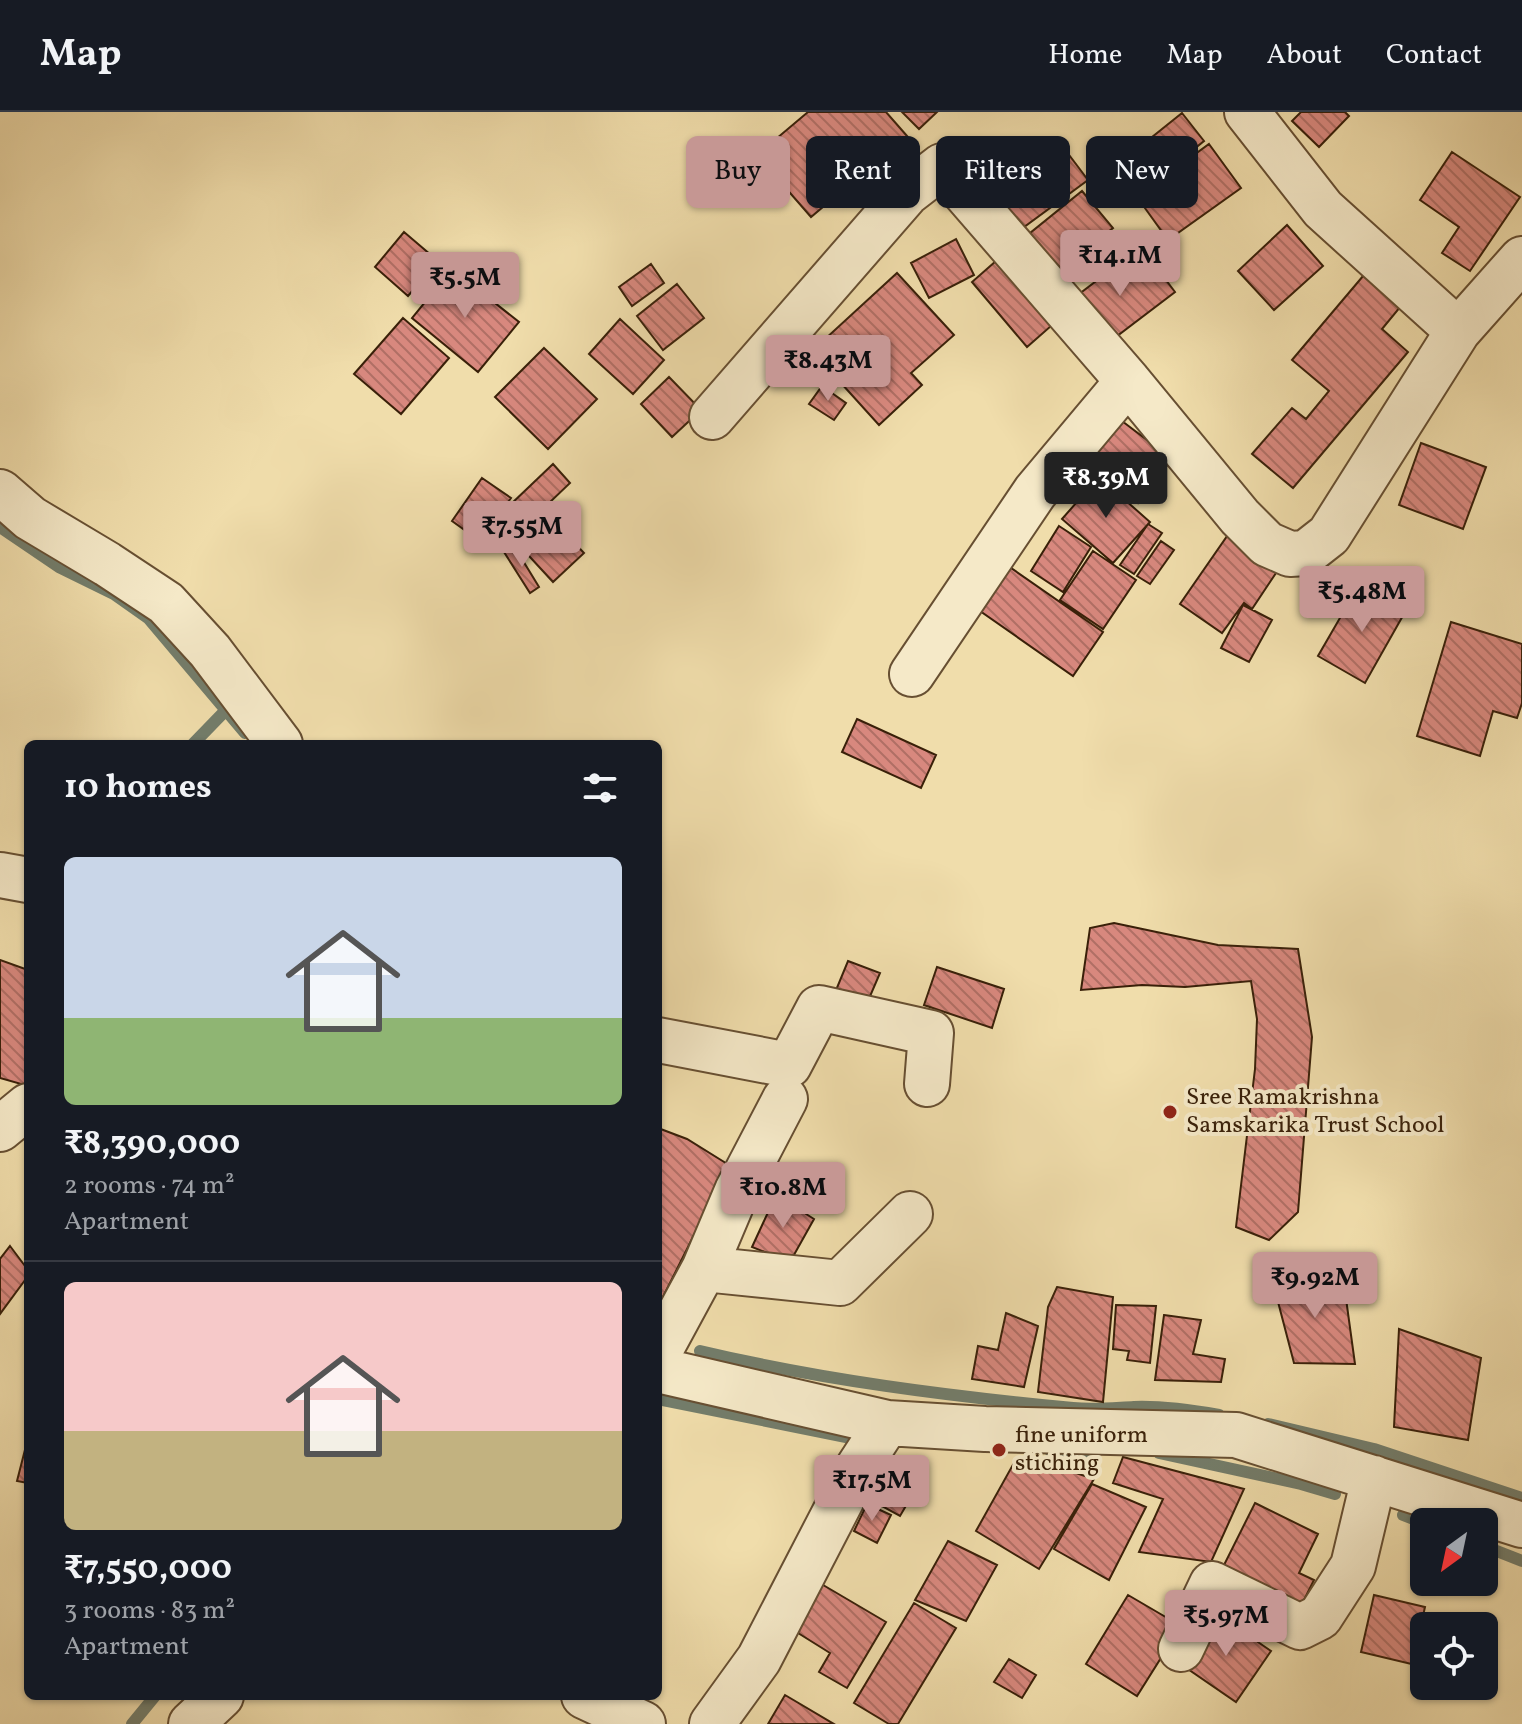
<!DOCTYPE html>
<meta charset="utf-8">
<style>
:root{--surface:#171b24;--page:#242831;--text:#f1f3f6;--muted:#9ea1a6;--line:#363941;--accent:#c59692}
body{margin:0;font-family:Vollkorn,serif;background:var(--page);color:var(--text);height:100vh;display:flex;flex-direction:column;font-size:30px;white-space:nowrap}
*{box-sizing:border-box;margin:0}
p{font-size:26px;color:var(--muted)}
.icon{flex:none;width:44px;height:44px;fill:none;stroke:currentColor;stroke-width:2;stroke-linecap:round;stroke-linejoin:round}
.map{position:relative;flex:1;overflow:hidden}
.drawer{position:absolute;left:24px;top:628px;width:638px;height:960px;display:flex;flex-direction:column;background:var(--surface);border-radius:12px;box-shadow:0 2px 6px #0004}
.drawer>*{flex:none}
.top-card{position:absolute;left:686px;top:24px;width:716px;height:72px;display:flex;gap:16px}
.needle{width:52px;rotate:213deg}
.controls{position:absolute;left:1410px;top:1396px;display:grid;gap:16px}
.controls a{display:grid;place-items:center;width:88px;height:88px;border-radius:12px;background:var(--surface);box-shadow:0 2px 6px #0004;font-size:40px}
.price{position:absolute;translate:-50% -68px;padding:0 18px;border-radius:8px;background:var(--accent);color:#111;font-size:26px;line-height:52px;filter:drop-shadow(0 2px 4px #0008)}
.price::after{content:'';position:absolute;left:50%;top:48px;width:24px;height:18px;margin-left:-12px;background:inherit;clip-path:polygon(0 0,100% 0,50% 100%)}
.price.on{background:#222;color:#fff}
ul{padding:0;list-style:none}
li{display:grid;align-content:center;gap:16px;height:424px;padding:0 40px}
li+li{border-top:2px solid var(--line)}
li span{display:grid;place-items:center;height:248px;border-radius:12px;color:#555}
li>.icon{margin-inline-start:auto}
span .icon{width:144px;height:144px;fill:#fffc;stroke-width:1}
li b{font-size:34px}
h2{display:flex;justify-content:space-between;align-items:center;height:96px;padding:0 40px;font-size:34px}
.chip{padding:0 28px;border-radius:12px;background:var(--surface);box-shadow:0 2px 6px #0004;font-size:28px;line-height:72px}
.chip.on{background:var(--accent);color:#111}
header{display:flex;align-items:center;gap:48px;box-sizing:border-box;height:112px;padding:0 40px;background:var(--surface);border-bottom:2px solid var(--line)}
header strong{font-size:38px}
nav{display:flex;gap:44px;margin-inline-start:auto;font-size:28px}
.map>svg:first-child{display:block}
</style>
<header>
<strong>Map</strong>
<nav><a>Home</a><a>Map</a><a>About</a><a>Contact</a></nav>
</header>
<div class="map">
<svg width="1522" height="1612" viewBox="0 0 1522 1612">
<defs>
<pattern id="building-back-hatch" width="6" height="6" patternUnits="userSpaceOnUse" patternTransform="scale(2)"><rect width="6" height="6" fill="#d8887e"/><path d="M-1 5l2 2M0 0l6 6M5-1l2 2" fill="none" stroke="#b06f65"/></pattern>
</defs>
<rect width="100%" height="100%" fill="#f0ddab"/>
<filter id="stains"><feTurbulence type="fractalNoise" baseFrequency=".0025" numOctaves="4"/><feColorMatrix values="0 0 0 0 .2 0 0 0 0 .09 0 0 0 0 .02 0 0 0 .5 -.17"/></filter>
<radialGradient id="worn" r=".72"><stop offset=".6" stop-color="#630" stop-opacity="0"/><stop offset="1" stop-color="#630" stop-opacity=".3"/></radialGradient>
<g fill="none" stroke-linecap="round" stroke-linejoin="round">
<path stroke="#737d6b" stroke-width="12" d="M 0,415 L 59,455 L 114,482 L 148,506 L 245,621
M 193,632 L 226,598
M 700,1239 C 822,1268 948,1284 1073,1296 C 1094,1298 1113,1296 1134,1295 C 1162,1294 1191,1298 1219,1303
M 658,1287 L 861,1328
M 1268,1312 L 1374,1337 L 1522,1386
M 1051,1340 L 1076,1342 L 1093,1339
M 1159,1341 L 1301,1372 L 1335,1382
M 1403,1403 L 1424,1411
M 1484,1434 L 1522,1449
M 132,1612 L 155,1584"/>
</g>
<path fill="url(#building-back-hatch)" stroke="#392009" stroke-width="2" d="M 808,0 L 886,0 L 907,24 L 811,105 L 757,43 Z
M 902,0 L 937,0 L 919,17 Z
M 1301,0 L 1345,0 L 1349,4 L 1319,35 L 1292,9 Z
M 1182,1 L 1204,29 L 1138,82 L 1116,54 Z
M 1057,27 L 1088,68 L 1008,127 L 978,85 Z
M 1209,32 L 1241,76 L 1168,128 L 1137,85 Z
M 1452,40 L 1520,85 L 1470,159 L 1442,141 L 1459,115 L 1420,88 Z
M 1082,79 L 1113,116 L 1044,171 L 1014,134 Z
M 1287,113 L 1323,154 L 1274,198 L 1238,159 Z
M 404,120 L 438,149 L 408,184 L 375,155 Z
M 956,127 L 974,163 L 929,186 L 911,151 Z
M 1141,135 L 1175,180 L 1100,237 L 1066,192 Z
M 996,149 L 1051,214 L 1027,235 L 972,170 Z
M 651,152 L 664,171 L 632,194 L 619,175 Z
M 452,157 L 519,210 L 478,260 L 412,206 Z
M 1369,157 L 1406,188 L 1382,217 L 1408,240 L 1293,376 L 1252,342 L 1292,296 L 1306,307 L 1329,279 L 1292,248 Z
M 897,161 L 954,223 L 911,261 L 922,273 L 879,313 L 812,239 Z
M 677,172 L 704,206 L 663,238 L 637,204 Z
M 403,206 L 449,246 L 401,302 L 354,262 Z
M 620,207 L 664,248 L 633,282 L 589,242 Z
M 544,236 L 597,287 L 548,337 L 495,285 Z
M 669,265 L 701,298 L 672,325 L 641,292 Z
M 822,274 L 846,291 L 834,308 L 809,292 Z
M 1118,306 L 1172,347 L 1138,391 L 1084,350 Z
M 1421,331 L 1486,355 L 1463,417 L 1399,393 Z
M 553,352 L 570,371 L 525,414 L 508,395 Z
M 1099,365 L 1150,410 L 1113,451 L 1062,407 Z
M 482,366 L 511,386 L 480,429 L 452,409 Z
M 549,404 L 584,441 L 553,470 L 518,432 Z
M 1148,412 L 1162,421 L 1134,462 L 1120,453 Z
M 1059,414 L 1091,435 L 1063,480 L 1031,459 Z
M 1232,417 L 1282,452 L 1252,497 L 1244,491 L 1222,521 L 1180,492 Z
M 1161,429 L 1174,438 L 1150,472 L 1137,464 Z
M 514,434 L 539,475 L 530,481 L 504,440 Z
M 1093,439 L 1136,468 L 1103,517 L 1060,488 Z
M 1001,449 L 1103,520 L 1073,564 L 970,492 Z
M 1359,473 L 1405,500 L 1365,571 L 1318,544 Z
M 1243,493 L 1272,508 L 1249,550 L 1221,536 Z
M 1451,510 L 1522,532 L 1522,591 L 1517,606 L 1493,599 L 1480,644 L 1417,624 Z
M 857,607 L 936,643 L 921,676 L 842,640 Z
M 1114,811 L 1218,833 L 1298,837 L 1312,925 L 1298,1100 L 1269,1128 L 1236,1115 L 1255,957 L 1257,907 L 1251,869 L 1185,875 L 1142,873 L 1081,878 L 1090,816 Z
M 0,848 L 28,858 L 28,974 L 0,966 Z
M 848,849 L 880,861 L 865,896 L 834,883 Z
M 937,855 L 1004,877 L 992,916 L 924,893 Z
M 658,1016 L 687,1027 L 729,1053 L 663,1185 L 658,1189 Z
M 776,1083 L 814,1107 L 790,1150 L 752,1135 Z
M 10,1134 L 28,1158 L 28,1164 L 0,1202 L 0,1147 Z
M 1271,1163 L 1344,1172 L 1355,1252 L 1294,1251 Z
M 1057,1175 L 1113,1185 L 1103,1290 L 1038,1280 L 1048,1195 Z
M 1116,1193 L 1156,1194 L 1150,1251 L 1127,1248 L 1129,1239 L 1113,1237 Z
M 1006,1201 L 1038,1214 L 1024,1275 L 972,1267 L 978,1234 L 998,1238 Z
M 1164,1203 L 1201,1208 L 1193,1242 L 1225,1247 L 1221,1270 L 1155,1268 Z
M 1399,1217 L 1481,1246 L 1468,1328 L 1394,1315 Z
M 28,1326 L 28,1371 L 17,1369 Z
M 884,1340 L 924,1363 L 900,1404 L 860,1382 Z
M 1123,1345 L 1244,1377 L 1211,1450 L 1139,1440 L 1163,1387 L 1113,1371 Z
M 1015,1349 L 1070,1359 L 1094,1367 L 1039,1457 L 976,1419 Z
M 1092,1372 L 1146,1395 L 1109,1468 L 1054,1437 Z
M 1255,1391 L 1318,1422 L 1299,1461 L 1314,1468 L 1300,1496 L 1222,1457 Z
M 867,1392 L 891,1403 L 877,1431 L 854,1419 Z
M 948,1429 L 997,1453 L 966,1509 L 915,1488 Z
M 818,1470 L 886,1510 L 847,1576 L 819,1560 L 830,1541 L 790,1516 Z
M 1128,1483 L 1181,1514 L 1137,1584 L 1086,1552 Z
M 1374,1483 L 1425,1495 L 1418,1526 L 1424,1527 L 1424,1555 L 1361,1540 Z
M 914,1491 L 956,1516 L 898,1612 L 889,1612 L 854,1591 Z
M 1217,1502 L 1271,1539 L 1236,1590 L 1182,1553 Z
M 1009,1547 L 1036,1563 L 1022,1586 L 994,1570 Z
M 785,1583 L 834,1612 L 768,1612 Z"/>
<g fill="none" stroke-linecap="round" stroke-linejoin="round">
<defs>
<path id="minor" d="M 1247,0 L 1323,97 L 1458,219
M 712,305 L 907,81 L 942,54 L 1128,269 L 1240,405 L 1267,432 L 1290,442 L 1306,441 L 1329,423 L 1458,219 L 1522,147
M 0,380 L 30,406 L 107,452 L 166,491 L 210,539 L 280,632
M 912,562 L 1035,380 L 1128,269
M 0,763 L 28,768
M 658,928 L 789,953 L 819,896 L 931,921 L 927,972
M 0,1017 L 28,994
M 704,1157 L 737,1079 L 785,987
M 658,1242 L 704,1157 L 840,1171 L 910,1102
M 658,1258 L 887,1311 L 985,1317 L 1236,1323 L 1522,1413
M 1181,1537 L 1212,1472 L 1300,1515 L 1320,1505 L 1353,1454 L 1374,1366
M 584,1584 L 643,1612
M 191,1612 L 221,1584
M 712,1612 L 759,1547 L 859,1354 L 887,1311"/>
</defs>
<use href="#minor" stroke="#674f32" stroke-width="48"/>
<use href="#minor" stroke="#f5e9c8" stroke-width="44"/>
</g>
<g fill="#8f2418" stroke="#f5e9c8" stroke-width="3">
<circle cx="1170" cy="1000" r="8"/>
<circle cx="999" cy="1338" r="8"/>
</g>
<g text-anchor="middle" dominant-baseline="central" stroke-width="8" stroke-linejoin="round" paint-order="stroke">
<g font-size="24" fill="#392009" stroke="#f5e9c8" text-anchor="start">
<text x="1186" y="986">Sree Ramakrishna<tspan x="1186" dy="28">Samskarika Trust School</tspan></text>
<text x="1015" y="1324">fine uniform<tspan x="1015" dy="28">stiching</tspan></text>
</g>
</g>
<rect width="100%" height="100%" filter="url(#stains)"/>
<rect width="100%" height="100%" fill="url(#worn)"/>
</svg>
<div class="controls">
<a><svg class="needle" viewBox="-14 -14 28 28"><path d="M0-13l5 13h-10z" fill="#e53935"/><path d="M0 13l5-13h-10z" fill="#9ea1a6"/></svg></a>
<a><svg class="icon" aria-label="locate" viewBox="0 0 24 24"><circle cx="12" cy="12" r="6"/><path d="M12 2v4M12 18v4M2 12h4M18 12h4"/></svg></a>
</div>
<b class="price" style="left:1120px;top:186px">₹14.1M</b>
<b class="price" style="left:465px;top:208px">₹5.5M</b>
<b class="price" style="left:828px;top:291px">₹8.43M</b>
<b class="price on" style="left:1106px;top:408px">₹8.39M</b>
<b class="price" style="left:522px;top:457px">₹7.55M</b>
<b class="price" style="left:1362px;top:522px">₹5.48M</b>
<b class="price" style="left:783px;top:1118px">₹10.8M</b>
<b class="price" style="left:1315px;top:1208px">₹9.92M</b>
<b class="price" style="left:872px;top:1411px">₹17.5M</b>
<b class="price" style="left:1226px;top:1546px">₹5.97M</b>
<div class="top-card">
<a class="chip on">Buy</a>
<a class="chip">Rent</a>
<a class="chip">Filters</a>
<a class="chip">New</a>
</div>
<section class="drawer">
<h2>10 homes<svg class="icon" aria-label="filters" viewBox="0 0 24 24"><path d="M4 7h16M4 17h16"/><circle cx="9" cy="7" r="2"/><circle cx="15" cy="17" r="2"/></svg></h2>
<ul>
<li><span style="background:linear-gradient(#c9d6e8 65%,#8fb573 0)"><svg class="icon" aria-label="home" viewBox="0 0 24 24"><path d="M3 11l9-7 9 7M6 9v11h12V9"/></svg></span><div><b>₹8,390,000</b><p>2 rooms · 74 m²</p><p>Apartment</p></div></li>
<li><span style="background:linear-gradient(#f6c9c9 60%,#c2b280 0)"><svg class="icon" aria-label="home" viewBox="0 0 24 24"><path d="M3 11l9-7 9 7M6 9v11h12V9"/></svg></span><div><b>₹7,550,000</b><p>3 rooms · 83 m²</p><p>Apartment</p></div></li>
</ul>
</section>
</div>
